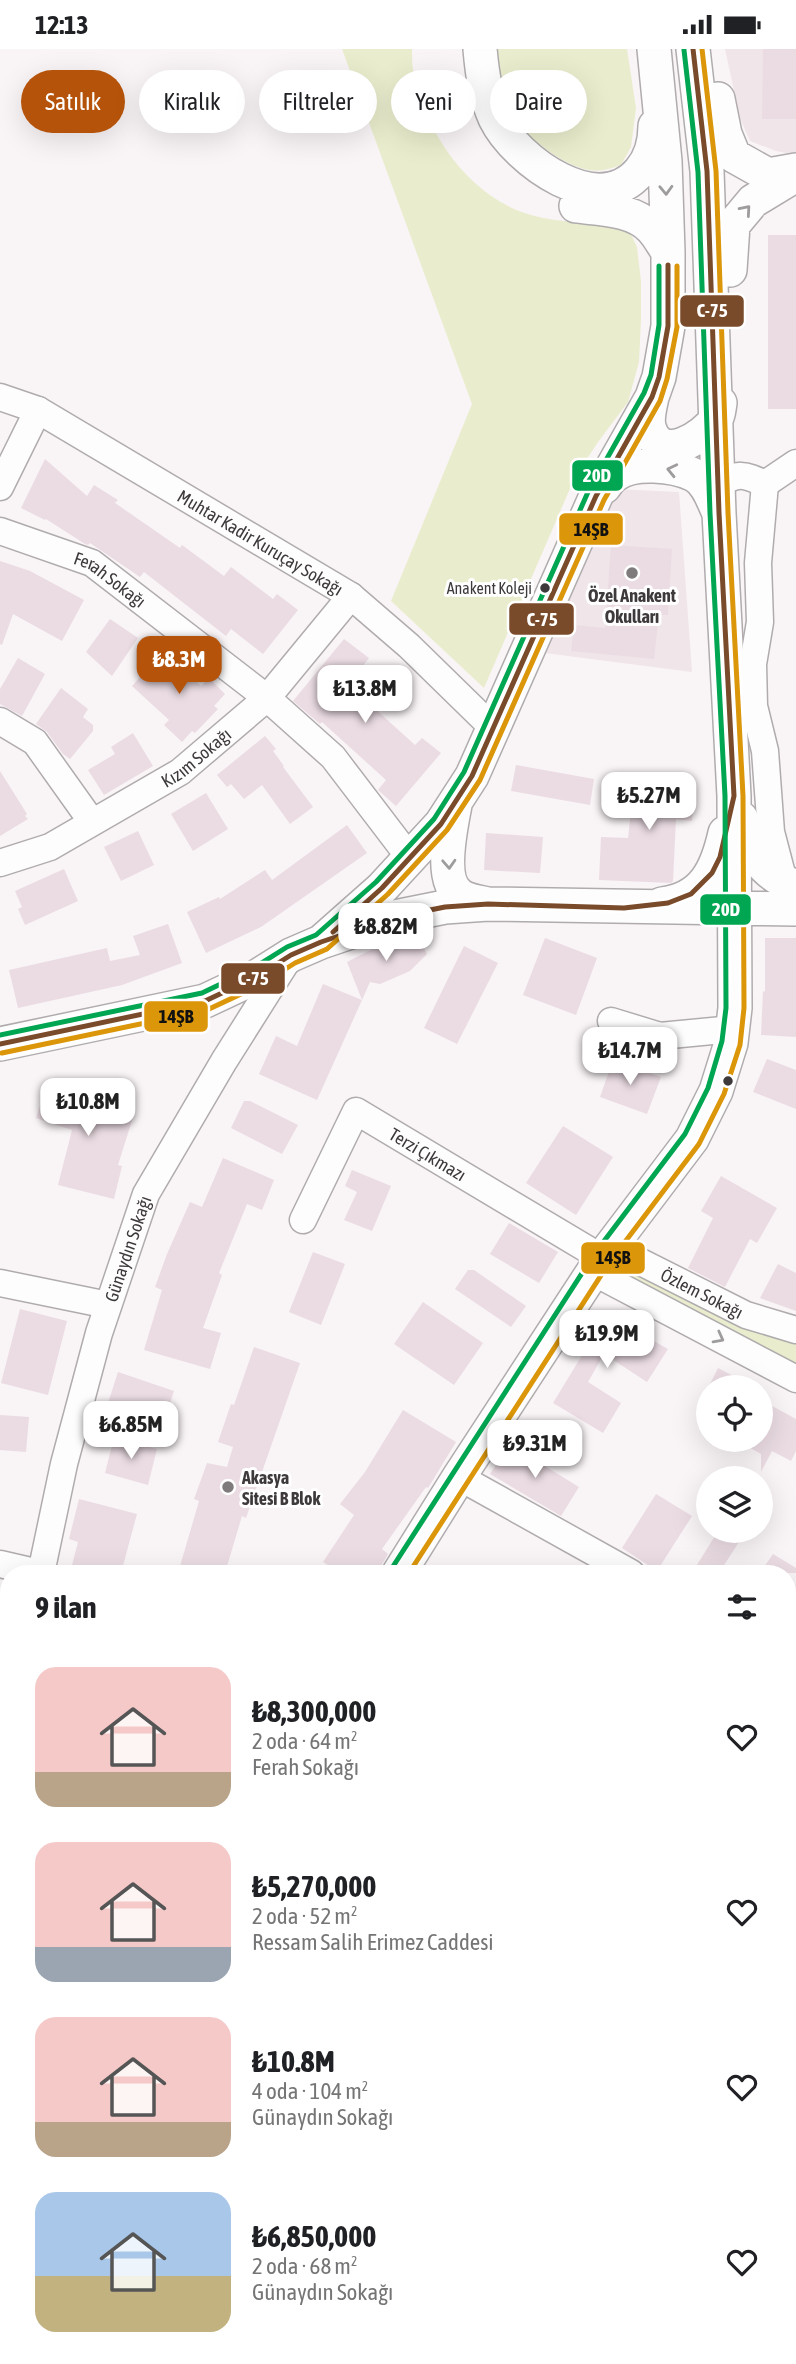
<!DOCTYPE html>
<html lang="tr">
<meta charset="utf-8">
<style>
:root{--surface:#fff;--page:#f6f6f6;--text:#202124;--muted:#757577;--accent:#b45309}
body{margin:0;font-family:"Asap Condensed",sans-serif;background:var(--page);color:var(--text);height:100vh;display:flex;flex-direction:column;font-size:26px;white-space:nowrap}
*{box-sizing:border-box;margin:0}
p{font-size:23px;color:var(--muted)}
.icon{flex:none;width:38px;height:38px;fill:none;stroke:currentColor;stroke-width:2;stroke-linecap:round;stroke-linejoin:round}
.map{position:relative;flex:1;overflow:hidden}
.details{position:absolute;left:0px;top:1516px;width:796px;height:800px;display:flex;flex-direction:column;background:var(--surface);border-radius:28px 28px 0 0;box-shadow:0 7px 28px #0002}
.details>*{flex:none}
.top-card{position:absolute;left:21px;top:21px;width:754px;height:63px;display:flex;gap:14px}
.controls{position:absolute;left:696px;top:1326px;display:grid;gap:14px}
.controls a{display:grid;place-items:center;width:77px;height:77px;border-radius:50%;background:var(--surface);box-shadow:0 7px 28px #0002;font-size:35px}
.price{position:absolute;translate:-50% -60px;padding:0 16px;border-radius:14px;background:#fff;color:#222;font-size:23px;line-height:46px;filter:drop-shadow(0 2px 4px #0008)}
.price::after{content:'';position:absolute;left:50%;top:42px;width:21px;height:16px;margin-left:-10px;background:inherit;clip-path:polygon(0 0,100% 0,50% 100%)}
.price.active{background:var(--accent);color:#fff}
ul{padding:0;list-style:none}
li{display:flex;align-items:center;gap:21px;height:175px;padding:0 35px}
li span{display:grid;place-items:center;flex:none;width:196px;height:140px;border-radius:21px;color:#555}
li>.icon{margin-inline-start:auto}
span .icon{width:84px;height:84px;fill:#fffc;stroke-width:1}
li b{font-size:30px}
h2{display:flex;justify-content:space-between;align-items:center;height:84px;padding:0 35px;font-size:30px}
.tag{padding:0 24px;border-radius:32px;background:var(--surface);box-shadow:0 7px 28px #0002;font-size:24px;line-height:63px}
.tag.active{background:var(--accent);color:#fff}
.status{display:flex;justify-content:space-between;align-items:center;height:49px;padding:0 35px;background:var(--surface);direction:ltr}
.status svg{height:19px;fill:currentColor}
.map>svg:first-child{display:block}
</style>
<div class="status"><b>12:13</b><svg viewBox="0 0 49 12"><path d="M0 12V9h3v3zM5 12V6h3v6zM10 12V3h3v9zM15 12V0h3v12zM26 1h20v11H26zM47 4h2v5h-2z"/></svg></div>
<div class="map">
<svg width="796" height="2315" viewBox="0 0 796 2315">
<rect width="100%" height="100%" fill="#f9f4f6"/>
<path fill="#f0e5e9" d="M 725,0 L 796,0 L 796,106 L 776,102 L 750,92 L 740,69 Z
M 613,440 L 679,443 L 692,623 L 545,604 Z
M 9,2279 L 9,2306 L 103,2307 L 100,2315 L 0,2315 L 0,2305 Z"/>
<path fill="#eaedcd" d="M 342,0 L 412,0 C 412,9 412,18 414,27 C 426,81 462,136 514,160 C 550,176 593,171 630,183 L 637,198 L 641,232 L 641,271 L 639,313 L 628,353 L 598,393 L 575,428 L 484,639 L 391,552 L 472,355 Z
M 493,0 L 627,0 L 636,59 L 631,98 L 621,116 C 610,120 600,123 589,121 C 556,115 515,79 502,49 C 497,34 496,15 493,0 Z
M 619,1206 L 796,1290 L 796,1327 L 608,1226 Z"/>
<path fill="#ebdce3" d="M 763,0 L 796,0 L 796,70 L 762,70 Z
M 768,186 L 796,186 L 796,360 L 768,360 Z
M 45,410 L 87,447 L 94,436 L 118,451 L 115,454 L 180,499 L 182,496 L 224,527 L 231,518 L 273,550 L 277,545 L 298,561 L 263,605 L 231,580 L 226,587 L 144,523 L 140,528 L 90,494 L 88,496 L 85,495 L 46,470 L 45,471 L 21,459 Z
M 611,496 L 672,500 L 668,566 L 659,566 L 654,610 L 571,602 L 574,576 L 605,579 Z
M 0,512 L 30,522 L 84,551 L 62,592 L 13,565 L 2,596 L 0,595 Z
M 110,570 L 138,589 L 112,627 L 86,603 Z
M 344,590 L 369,609 L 341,645 L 365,662 L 371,656 L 415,696 L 422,689 L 441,704 L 396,757 L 378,741 L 386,731 L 322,673 L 320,675 L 293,652 Z
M 163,603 L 201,637 L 209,629 L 225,645 L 214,657 L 218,660 L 195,684 L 192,682 L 182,693 L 164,676 L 169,671 L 132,637 Z
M 18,609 L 45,625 L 22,667 L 0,655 L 0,640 Z
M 61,639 L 88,660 L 83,668 L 93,676 L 93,682 L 70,710 L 63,705 L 47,683 L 36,675 Z
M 133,684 L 153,717 L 104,746 L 88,721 L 115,705 L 111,698 Z
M 265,687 L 276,700 L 273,702 L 284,717 L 283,718 L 313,758 L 290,775 L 262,736 L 244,750 L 231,735 L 227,738 L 217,726 Z
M 516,716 L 594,730 L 590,756 L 511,742 Z
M 0,722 L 27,765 L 25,767 L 28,770 L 0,787 Z
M 635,726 L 696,733 L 692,772 L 676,770 L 673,832 L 671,834 L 599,831 L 601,788 L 628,789 Z
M 206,744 L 228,780 L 193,802 L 171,765 Z
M 347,776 L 367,804 L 261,878 L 206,904 L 187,863 L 219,848 L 220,850 L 265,821 L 272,831 Z
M 138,782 L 154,816 L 121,832 L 104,798 Z
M 486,784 L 543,788 L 540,824 L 484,821 Z
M 64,820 L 78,852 L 25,876 L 18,860 L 22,858 L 15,842 Z
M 168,875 L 182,914 L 122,936 L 18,959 L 9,921 L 107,899 L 110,912 L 140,906 L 133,887 Z
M 545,889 L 597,909 L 576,966 L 523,946 Z
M 765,889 L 796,889 L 796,988 L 761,986 L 763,942 L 765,943 Z
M 419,890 L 427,905 L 410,922 L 380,935 L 370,933 L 362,951 L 347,913 L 386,893 Z
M 464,897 L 498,914 L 457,995 L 424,979 Z
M 323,935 L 362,951 L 317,1051 L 259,1025 L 276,987 L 297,997 Z
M 767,1010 L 796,1021 L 796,1060 L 753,1043 Z
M 613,1011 L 661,1028 L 647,1065 L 600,1048 Z
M 48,1033 L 135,1062 L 118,1116 L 122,1117 L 114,1150 L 58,1136 L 72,1081 L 36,1069 Z
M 244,1052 L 250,1052 L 298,1076 L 282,1105 L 231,1079 Z
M 563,1077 L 613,1108 L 576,1166 L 526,1134 Z
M 223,1109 L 274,1131 L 262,1161 L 247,1155 L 219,1224 L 222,1226 L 203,1279 L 221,1284 L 210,1320 L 144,1301 L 162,1241 L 155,1238 L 167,1205 L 190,1153 L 202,1158 Z
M 352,1121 L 391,1137 L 372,1182 L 344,1171 L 357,1143 L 345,1137 Z
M 721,1127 L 777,1159 L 757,1194 L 750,1190 L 725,1238 L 688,1219 L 713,1169 L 701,1162 Z
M 509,1174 L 558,1203 L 539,1234 L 490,1205 Z
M 313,1203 L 345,1215 L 321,1276 L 289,1263 Z
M 778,1215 L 796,1224 L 796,1262 L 760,1249 Z
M 468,1221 L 474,1221 L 526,1257 L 511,1278 L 455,1240 Z
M 423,1253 L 483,1294 L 454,1336 L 394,1295 Z
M 20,1260 L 67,1272 L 48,1346 L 1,1334 Z
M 604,1264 L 668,1300 L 647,1333 L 604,1305 L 588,1333 L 621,1354 L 603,1384 L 553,1354 L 584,1303 L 582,1301 Z
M 254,1298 L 300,1314 L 246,1469 L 242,1467 L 225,1524 L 178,1524 L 199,1452 L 194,1450 L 207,1414 L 227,1418 L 233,1398 L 218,1393 L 231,1355 L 234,1356 Z
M 718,1319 L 756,1339 L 708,1339 Z
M 118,1323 L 174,1342 L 163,1375 L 107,1357 Z
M 761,1351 L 796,1370 L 796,1402 L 791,1412 L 772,1402 L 761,1423 L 761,1405 L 736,1391 L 761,1391 Z
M 403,1361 L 456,1393 L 428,1439 L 426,1438 L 382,1500 L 388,1505 L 377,1524 L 340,1524 L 323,1513 L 354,1466 L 340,1455 L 365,1423 Z
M 0,1366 L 29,1368 L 26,1403 L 0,1401 Z
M 114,1389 L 157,1400 L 148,1436 L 105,1424 Z
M 509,1395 L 579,1438 L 561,1467 L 490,1425 Z
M 656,1445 L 692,1467 L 657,1522 L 622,1499 Z
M 79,1450 L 137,1465 L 121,1524 L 70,1524 L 78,1493 L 69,1490 Z
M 718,1482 L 746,1482 L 719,1524 L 692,1524 Z
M 773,1505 L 796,1519 L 796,1524 L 760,1524 Z"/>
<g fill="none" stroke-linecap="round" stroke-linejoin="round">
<defs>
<g id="minor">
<path id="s1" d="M 0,348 L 38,361 L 351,547 L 409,597 L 494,680"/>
<path d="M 765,435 L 796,414"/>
<path d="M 718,436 C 738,423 744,425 765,435 L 758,514 L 760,573 L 753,615 L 754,657 L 765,702 L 771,783 L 782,825 L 789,835"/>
<path d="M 0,438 L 38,361"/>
<path id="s2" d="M 0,482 L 92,514 L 267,649 L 333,708 L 410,809"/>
<path d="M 0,672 L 35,693 L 92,773"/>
<path id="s3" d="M 0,814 L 50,798 L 180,723 L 267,649 L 351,547"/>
<path d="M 611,972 L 660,987 L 733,980"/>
<path id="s4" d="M 303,1171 L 356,1062 L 602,1209"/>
<path id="s5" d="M 611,1198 L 746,1266 L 796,1281"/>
<path d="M 593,1223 L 796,1330"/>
<path d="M 0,1234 L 108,1256"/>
<path d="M 459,1428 L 631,1524"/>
<path d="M 0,1515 L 39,1524"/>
<path id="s6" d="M 41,1524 L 64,1415 L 99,1284 L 146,1145 L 224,1012 L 289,909"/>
<path d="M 788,1616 L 796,1621"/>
<path d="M 0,1675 L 9,1644"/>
<path d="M 0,1696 L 9,1701"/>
<path d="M 788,1908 L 796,1912"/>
<path d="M 0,2183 L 9,2187"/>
<path d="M 788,2218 L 796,2220"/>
<path d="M 315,2306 L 337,2315"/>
<path d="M 394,2315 L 398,2306"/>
</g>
<path id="major" d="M 480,0 C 482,23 485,47 495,69 C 516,112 599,172 640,122 C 651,109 655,95 655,77
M 718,50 L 725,85 L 734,107 L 768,126 L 796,121
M 576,157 C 600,160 634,160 652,180 C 658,186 663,196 668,203
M 730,221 L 733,176 L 753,152 L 796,126
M 652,348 C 650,358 646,371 650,381 C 662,415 703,389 716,370 C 719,366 719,359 720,354
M 604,438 C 607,434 611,428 615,426 C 633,412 674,416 694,426 C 707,433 712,449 718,462
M 455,756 C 451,778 438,833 461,847 C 469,852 479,853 488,855
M 741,769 C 753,805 759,823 796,838
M 662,855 C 704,850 717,820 725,784
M 321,893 L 382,839 L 441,775 L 472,727 L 596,447 L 652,348 L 659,328 L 668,277 L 668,203 L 665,112 L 654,0
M 0,995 L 205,952 L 256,928 L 291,906 L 321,893 L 395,868 L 445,858 L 488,855 L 796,860
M 399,1524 L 459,1428 L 602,1209 L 692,1090 L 716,1042 L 731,994 L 735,959 L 734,747 L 719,464 L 707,122 L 693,0
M 0,2271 L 9,2246"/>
</defs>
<use href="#minor" stroke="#b0acae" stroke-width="29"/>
<use href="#major" stroke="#b0acae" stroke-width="36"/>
<use href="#minor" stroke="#fefdfe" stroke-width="26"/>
<use href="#major" stroke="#fefdfe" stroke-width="33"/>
<defs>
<path id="bus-1" d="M 333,883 L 382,839 L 441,775 L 472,727 L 596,447 L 652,348 L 659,328 L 668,277 L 668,216
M 0,995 L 205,952 L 256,928 L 291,906 L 321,893 L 395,868 L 445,858 L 488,855 L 624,859 L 668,854 L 691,845 L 712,824 L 720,808 L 734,747 L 719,464 L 707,122 L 693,0"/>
<path id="bus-2" d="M 2,1004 L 207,961 L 260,936 L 295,914 L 327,900 L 388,845 L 447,781 L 480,731 L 604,451 L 660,352 L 667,330 L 677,278 L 677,217
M 409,1524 L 609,1214 L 699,1095 L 724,1045 L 740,996 L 744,959 L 743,747 L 728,464 L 716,122 L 702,0"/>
<path id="bus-3" d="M 0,986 L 202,944 L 252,920 L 287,898 L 316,886 L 376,833 L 434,770 L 464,723 L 588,443 L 644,344 L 651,326 L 659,276 L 659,217
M 392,1519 L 595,1204 L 685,1085 L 708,1039 L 722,992 L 726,959 L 725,747 L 710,464 L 698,123 L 684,1"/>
</defs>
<use href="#bus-1" stroke="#fff" stroke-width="10"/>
<use href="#bus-2" stroke="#fff" stroke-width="10"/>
<use href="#bus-3" stroke="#fff" stroke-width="10"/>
<use href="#bus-1" stroke="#7a4b2a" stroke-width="5"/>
<use href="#bus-2" stroke="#db9609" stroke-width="5"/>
<use href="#bus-3" stroke="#00a651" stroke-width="5"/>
</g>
<defs><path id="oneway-chevron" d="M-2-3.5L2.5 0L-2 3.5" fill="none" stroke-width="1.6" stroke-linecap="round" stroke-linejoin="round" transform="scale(1.75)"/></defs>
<g stroke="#9e9c9d">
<use href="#oneway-chevron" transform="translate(666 141) rotate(88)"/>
<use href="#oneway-chevron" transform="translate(746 161) rotate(-49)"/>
<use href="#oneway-chevron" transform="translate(672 421) rotate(-167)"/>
<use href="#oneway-chevron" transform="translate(449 815) rotate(87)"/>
<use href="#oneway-chevron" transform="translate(719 1289) rotate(28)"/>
</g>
<g fill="#7f7b7d" stroke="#fff" stroke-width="2.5">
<circle cx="632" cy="524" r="7"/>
<circle cx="228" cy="1438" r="7"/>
</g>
<g fill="#3e3a3c" stroke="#fff" stroke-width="2.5">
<circle cx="545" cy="539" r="6"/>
<circle cx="728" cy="1032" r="6"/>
</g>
<g text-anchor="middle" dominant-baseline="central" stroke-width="6" stroke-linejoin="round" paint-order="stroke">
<g font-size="16" fill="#3e3a3c" stroke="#fff" text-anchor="end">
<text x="532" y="539">Anakent Koleji</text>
</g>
<g font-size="18" fill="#3e3a3c" stroke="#fff">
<text stroke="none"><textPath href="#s1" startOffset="299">Muhtar Kadir Kuruçay Sokağı</textPath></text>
<text stroke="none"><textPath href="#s2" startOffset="121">Ferah Sokağı</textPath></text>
<text stroke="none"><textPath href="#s3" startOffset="224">Kızım Sokağı</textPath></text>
<text stroke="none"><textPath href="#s4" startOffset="205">Terzi Çıkmazı</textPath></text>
<text stroke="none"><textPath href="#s6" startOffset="336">Günaydın Sokağı</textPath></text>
<text stroke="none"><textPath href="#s5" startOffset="102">Özlem Sokağı</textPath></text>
</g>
<g font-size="18" font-weight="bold" fill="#3e3a3c" stroke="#fff">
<text x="632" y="546">Özel Anakent<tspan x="632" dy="21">Okulları</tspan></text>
<text x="242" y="1428" text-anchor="start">Akasya<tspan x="242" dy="21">Sitesi B Blok</tspan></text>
</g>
</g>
<g stroke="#fff" stroke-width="2.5">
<rect x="679" y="245" width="66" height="34" rx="7" fill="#7a4b2a"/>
<rect x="571" y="410" width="53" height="33" rx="7" fill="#00a651"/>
<rect x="558" y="463" width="66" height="34" rx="7" fill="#db9609"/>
<rect x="508" y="553" width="67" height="34" rx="7" fill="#7a4b2a"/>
<rect x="699" y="844" width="53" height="33" rx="7" fill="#00a651"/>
<rect x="220" y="913" width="66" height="33" rx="7" fill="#7a4b2a"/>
<rect x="143" y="951" width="66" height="33" rx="7" fill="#db9609"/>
<rect x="580" y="1192" width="66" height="34" rx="7" fill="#db9609"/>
</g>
<g font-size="19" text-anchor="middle" font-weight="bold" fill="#fff">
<text x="712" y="268">C-75</text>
<text x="597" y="433">20D</text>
<text x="542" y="577">C-75</text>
<text x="726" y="867">20D</text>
<text x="253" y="936">C-75</text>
</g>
<g font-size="19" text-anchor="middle" font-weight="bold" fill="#111">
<text x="591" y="487">14ŞB</text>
<text x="176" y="974">14ŞB</text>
<text x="613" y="1215">14ŞB</text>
</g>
</svg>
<div class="controls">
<a><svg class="icon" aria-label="locate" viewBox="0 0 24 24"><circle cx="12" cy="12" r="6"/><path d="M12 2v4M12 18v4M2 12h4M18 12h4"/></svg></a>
<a><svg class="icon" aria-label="layers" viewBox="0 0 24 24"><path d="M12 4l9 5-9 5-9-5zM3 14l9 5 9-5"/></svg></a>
</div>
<b class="price active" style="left:179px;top:647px">₺8.3M</b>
<b class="price" style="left:365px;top:676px">₺13.8M</b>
<b class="price" style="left:649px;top:783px">₺5.27M</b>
<b class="price" style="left:386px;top:914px">₺8.82M</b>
<b class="price" style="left:630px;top:1038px">₺14.7M</b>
<b class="price" style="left:88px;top:1089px">₺10.8M</b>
<b class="price" style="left:607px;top:1321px">₺19.9M</b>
<b class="price" style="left:131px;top:1412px">₺6.85M</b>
<b class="price" style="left:535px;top:1431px">₺9.31M</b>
<div class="top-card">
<a class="tag active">Satılık</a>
<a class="tag">Kiralık</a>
<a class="tag">Filtreler</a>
<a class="tag">Yeni</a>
<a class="tag">Daire</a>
</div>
<section class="details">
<h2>9 ilan<svg class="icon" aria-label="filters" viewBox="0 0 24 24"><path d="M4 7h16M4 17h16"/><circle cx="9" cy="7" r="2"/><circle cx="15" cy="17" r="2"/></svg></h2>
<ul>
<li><span style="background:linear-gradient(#f6c9c9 75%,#b9a48a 0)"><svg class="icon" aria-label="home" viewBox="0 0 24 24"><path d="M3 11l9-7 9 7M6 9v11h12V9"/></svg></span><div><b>₺8,300,000</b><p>2 oda · 64 m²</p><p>Ferah Sokağı</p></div><svg class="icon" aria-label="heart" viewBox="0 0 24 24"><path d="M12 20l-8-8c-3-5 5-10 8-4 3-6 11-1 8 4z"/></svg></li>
<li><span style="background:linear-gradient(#f6c9c9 75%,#9aa5b1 0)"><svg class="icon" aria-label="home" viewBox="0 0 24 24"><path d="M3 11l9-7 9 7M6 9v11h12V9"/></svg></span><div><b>₺5,270,000</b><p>2 oda · 52 m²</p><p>Ressam Salih Erimez Caddesi</p></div><svg class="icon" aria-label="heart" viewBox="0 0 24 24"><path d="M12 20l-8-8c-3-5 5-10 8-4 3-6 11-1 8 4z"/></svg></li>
<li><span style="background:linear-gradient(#f6c9c9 75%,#b9a48a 0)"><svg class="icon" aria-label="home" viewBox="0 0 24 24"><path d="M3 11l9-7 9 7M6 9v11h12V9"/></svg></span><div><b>₺10.8M</b><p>4 oda · 104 m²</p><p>Günaydın Sokağı</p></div><svg class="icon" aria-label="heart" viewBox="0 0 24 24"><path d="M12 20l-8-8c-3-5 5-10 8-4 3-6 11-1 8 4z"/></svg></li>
<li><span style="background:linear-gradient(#a9c7e8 60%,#c2b280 0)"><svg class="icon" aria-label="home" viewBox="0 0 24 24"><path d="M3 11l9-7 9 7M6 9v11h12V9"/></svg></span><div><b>₺6,850,000</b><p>2 oda · 68 m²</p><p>Günaydın Sokağı</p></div><svg class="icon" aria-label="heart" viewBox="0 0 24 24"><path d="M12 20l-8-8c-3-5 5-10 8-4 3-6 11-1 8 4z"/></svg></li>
</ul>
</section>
</div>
